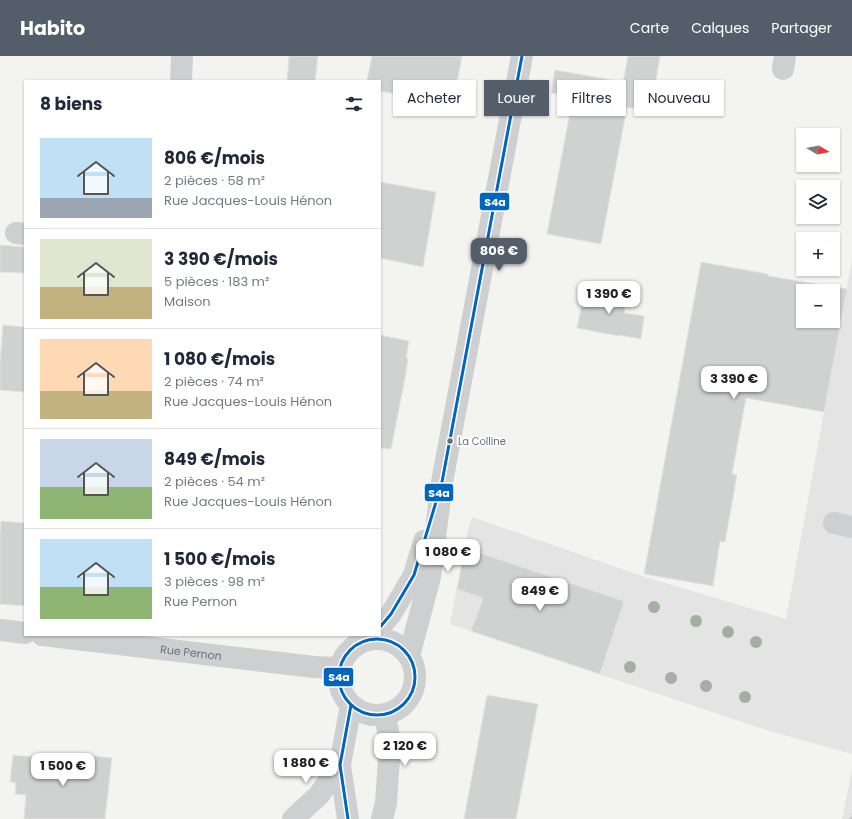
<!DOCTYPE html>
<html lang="fr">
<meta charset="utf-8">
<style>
:root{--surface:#fff;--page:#f6f6f7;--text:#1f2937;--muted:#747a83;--line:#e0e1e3;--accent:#535e6a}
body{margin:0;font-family:Poppins,sans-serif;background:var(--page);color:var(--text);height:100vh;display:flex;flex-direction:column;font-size:15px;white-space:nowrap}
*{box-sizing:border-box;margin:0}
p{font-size:13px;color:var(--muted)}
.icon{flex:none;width:22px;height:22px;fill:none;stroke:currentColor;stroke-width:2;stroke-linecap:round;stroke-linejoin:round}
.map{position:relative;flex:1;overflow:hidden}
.sheet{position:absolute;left:24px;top:24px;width:357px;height:556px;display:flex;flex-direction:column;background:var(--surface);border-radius:0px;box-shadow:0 1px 3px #0004}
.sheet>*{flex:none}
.banner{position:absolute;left:393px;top:24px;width:380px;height:36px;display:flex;gap:8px}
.needle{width:26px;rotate:100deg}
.controls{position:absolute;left:796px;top:72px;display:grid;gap:8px}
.controls a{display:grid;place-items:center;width:44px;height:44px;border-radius:0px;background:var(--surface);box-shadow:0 1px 3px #0004;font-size:20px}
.price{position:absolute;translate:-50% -34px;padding:0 9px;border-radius:8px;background:#fff;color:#222;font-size:13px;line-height:26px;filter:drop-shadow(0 1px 2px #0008)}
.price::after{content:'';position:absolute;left:50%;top:24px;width:12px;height:9px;margin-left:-6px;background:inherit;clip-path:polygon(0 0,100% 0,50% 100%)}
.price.on{background:var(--accent);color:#fff}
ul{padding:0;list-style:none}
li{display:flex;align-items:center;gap:12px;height:100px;padding:0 16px}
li+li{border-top:1px solid var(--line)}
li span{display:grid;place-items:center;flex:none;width:112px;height:80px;border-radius:0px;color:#555}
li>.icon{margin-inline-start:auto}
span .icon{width:48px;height:48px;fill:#fffc;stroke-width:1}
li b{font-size:17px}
h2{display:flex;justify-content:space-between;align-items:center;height:48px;padding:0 16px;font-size:17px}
.chip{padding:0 14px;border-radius:0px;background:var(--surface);box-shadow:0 1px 3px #0004;font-size:14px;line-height:36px}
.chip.on{background:var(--accent);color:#fff}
header{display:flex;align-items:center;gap:24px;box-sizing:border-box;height:56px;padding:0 20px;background:var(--accent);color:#fff}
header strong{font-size:19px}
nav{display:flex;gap:22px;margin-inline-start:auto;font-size:14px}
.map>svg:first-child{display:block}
</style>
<header>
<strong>Habito</strong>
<nav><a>Carte</a><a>Calques</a><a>Partager</a></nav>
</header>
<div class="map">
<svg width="852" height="763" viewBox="0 0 852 763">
<rect width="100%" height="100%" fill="#f3f3f0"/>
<path fill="#e3e4e3" d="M 852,204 L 852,698 L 766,674 L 450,568 L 468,475 L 472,461 L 645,521 L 786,563 Z
M 852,714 L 852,763 L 842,763 Z"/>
<path fill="#d0d1d1" stroke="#e2e2e0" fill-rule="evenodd" d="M 289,0 L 318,0 L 315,25 L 287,25 Z
M 372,0 L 462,0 L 453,49 L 380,35 L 380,25 L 367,25 Z
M 628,0 L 660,0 L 655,30 L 678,34 L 673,59 L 627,51 L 601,188 L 547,178 L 573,41 L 551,37 L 555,14 L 623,26 Z
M 380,126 L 436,136 L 423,211 L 380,202 Z
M 0,189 L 25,191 L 25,217 L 0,216 Z
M 701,206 L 768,218 L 768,220 L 847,233 L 824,356 L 746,342 L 732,418 L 737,419 L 725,486 L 720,485 L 713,530 L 644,518 ZM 803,235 L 833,235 L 833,265 L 803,265 Z
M 585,232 L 627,239 L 624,257 L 644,260 L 641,283 L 619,279 L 619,280 L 577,272 Z
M 3,269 L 25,271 L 25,336 L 0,334 L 0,306 Z
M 380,279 L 409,285 L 406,302 L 408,302 L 406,317 L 391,393 L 380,392 Z
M 1,465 L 25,467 L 25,550 L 0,548 L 0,479 Z
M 465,492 L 624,545 L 600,618 L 471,575 L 483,542 L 457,533 Z
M 487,639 L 538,648 L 516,763 L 464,763 Z
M 73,698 L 112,702 L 105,763 L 24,763 L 26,739 L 15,738 L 16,727 L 10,726 L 13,699 L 72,705 Z"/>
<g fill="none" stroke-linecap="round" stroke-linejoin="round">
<path stroke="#ccc" stroke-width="2.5" stroke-dasharray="2 2" stroke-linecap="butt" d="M 851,763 L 852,758"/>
<g stroke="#cecfd0" stroke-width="22">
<path d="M 783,13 L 785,0"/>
<path d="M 181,25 L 182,0"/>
<path d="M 16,177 L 25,178"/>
<path d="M 834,467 L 852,471"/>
<path d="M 380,571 L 391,558 L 414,519 L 424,485"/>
<path d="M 0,574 L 25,577"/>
<path id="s1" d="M 42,579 L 314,611 L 339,612"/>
<circle cx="377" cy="621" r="38"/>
<path d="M 409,600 L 430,521 L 442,426 L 522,0"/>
<path d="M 293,763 L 319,739 L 340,709"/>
<path d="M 348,763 L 340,709 L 351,649"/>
<path d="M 382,763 L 386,747 L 390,687 L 385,659"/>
</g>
<defs>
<path id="bus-1" d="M 380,571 L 391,558 L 414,519 L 442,426 L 522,0
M339 621a38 38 0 1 1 76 0a38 38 0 1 1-76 0Z
M 348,763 L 340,709 L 351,649"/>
</defs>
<use href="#bus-1" stroke="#fff" stroke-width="6"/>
<use href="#bus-1" stroke="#0065bd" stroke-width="3"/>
</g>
<g fill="#a3b0a1">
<circle cx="654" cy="551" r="6"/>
<circle cx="696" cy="565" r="6"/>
<circle cx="728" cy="576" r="6"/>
<circle cx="756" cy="586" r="6"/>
<circle cx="630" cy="611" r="6"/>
<circle cx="671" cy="622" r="6"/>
<circle cx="706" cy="630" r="6"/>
<circle cx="745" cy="641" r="6"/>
</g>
<circle fill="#607083" stroke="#fff" stroke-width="1.5" cx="450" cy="385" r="3.5"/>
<g text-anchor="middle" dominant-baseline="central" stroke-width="4" stroke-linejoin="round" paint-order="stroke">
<g font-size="10" fill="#607083" stroke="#fff" text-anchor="start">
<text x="458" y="385">La Colline</text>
</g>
<g font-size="11" fill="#607083" stroke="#fff">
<text stroke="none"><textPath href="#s1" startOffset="150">Rue Pernon</textPath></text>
</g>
</g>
<g stroke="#fff" stroke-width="1.5">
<rect x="479" y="136" width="31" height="19" rx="4" fill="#0065bd"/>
<rect x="424" y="427" width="30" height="19" rx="4" fill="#0065bd"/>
<rect x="323" y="611" width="31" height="20" rx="4" fill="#0065bd"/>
</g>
<g font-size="11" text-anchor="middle" font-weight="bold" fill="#fff">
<text x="495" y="150">S4a</text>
<text x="439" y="441">S4a</text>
<text x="339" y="625">S4a</text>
</g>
</svg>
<div class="controls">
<a><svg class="needle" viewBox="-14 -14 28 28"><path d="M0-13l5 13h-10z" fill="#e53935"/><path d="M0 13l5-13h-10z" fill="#747a83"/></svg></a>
<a><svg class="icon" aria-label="layers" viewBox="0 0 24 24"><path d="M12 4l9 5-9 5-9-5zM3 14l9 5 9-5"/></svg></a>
<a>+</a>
<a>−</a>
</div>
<b class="price on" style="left:499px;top:216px">806 €</b>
<b class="price" style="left:609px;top:259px">1 390 €</b>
<b class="price" style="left:734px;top:344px">3 390 €</b>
<b class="price" style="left:448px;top:517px">1 080 €</b>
<b class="price" style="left:540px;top:556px">849 €</b>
<b class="price" style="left:405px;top:711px">2 120 €</b>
<b class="price" style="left:306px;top:728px">1 880 €</b>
<b class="price" style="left:63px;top:731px">1 500 €</b>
<div class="banner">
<a class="chip">Acheter</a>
<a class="chip on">Louer</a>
<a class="chip">Filtres</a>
<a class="chip">Nouveau</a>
</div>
<section class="sheet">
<h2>8 biens<svg class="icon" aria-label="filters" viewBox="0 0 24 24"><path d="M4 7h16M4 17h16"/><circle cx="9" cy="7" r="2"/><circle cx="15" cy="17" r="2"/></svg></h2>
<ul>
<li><span style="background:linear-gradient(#bfe0f5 75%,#9aa5b1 0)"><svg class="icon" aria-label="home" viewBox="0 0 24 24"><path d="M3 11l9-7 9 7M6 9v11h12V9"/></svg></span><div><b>806 €/mois</b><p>2 pièces · 58 m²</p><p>Rue Jacques-Louis Hénon</p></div></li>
<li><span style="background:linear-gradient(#dfe7d0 60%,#c2b280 0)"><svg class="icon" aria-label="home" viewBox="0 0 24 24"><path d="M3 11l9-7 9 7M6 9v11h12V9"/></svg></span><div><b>3 390 €/mois</b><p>5 pièces · 183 m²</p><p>Maison</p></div></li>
<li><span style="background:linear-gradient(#ffd9b3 65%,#c2b280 0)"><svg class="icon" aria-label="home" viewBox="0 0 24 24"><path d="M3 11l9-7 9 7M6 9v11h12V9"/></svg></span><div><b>1 080 €/mois</b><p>2 pièces · 74 m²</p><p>Rue Jacques-Louis Hénon</p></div></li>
<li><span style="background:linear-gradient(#c9d6e8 60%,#8fb573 0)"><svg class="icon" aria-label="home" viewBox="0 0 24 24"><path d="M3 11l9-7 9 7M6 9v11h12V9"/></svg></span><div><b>849 €/mois</b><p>2 pièces · 54 m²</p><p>Rue Jacques-Louis Hénon</p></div></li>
<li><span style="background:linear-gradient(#bfe0f5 60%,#8fb573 0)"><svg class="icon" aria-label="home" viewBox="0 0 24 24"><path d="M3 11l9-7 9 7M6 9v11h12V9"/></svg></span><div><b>1 500 €/mois</b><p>3 pièces · 98 m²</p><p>Rue Pernon</p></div></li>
</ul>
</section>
</div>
